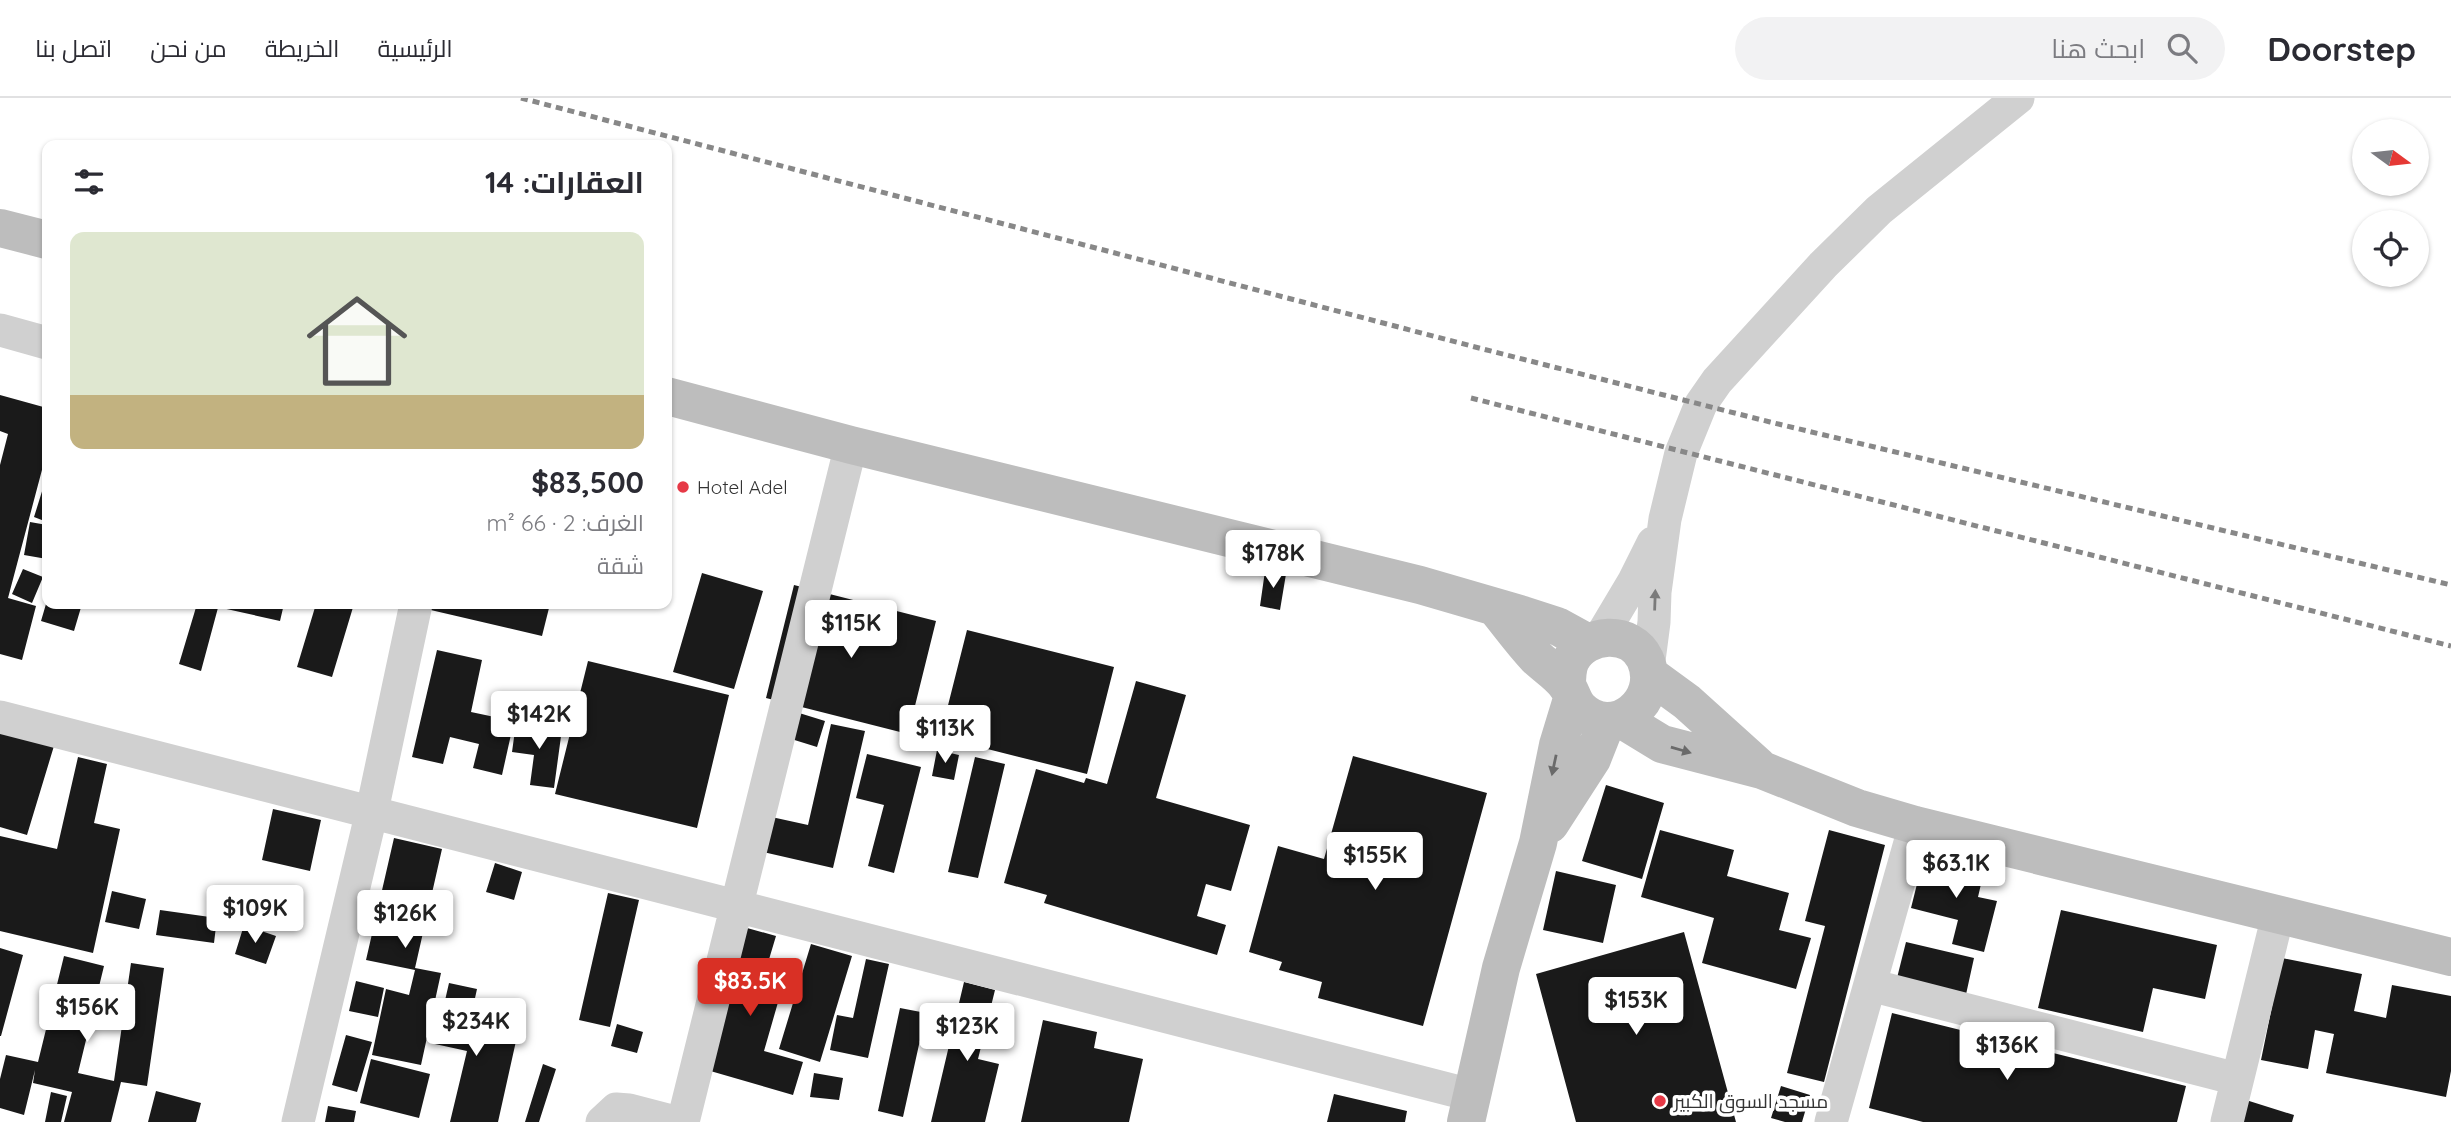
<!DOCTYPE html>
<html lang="ar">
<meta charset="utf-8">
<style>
:root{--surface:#fff;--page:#f2f2f3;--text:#2b2b33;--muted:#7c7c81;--line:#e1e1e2;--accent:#d93025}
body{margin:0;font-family:Quicksand,Cairo,sans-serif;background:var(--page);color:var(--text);direction:rtl;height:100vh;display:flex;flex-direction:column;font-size:26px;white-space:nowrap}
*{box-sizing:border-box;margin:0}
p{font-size:23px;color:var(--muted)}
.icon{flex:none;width:38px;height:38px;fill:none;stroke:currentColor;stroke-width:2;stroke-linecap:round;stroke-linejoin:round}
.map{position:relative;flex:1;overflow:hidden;direction:ltr}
.side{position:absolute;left:42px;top:42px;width:630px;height:469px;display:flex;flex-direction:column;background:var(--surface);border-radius:14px;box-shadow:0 2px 5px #0004;direction:rtl}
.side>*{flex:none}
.needle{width:46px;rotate:105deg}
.buttons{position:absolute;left:2352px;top:21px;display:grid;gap:14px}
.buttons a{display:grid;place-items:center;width:77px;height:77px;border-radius:50%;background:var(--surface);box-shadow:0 2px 5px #0004;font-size:35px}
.price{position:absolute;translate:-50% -60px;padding:0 16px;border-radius:7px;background:#fff;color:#222;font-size:23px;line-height:46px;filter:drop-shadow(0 2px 4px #0008)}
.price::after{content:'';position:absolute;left:50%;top:42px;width:21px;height:16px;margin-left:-10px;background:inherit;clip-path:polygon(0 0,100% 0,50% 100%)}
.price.current{background:var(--accent);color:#fff}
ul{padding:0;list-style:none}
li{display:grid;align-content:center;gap:14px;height:371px;padding:0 28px}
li+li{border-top:2px solid var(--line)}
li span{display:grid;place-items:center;height:217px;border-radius:14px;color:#555}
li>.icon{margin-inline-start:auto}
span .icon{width:126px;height:126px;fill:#fffc;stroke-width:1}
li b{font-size:30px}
h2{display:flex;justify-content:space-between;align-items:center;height:84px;padding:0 28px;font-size:30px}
header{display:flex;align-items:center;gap:42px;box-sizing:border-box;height:98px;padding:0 35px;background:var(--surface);border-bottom:2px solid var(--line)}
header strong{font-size:33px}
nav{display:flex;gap:38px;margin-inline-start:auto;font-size:24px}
.search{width:490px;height:63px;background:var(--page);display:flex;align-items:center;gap:18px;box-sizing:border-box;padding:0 24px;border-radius:38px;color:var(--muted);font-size:26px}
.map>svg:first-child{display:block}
</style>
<header>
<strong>Doorstep</strong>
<div class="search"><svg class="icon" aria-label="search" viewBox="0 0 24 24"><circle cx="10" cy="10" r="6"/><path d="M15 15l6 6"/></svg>ابحث هنا</div>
<nav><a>الرئيسية</a><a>الخريطة</a><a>من نحن</a><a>اتصل بنا</a></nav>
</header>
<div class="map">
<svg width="2451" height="1024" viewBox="0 0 2451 1024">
<rect width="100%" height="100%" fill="#fff"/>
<path fill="#1a1a1a" d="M 0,297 L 47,310 L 47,353 L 8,500 L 36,508 L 22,562 L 0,556 L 0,367 L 8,336 L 0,333 Z
M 44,387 L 47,388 L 47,424 L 34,419 Z
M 30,424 L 47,427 L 47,461 L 24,457 Z
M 23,471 L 43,479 L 32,505 L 12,496 Z
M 1265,473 L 1286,476 L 1280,512 L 1260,508 Z
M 702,475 L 763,493 L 734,591 L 673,574 Z
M 794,487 L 936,523 L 908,636 L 766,600 Z
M 46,506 L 82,506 L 74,533 L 41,523 Z
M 197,506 L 219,506 L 201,573 L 179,566 Z
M 223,506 L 284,506 L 280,523 L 222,510 Z
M 316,506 L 354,506 L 332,579 L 297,569 Z
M 405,506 L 550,506 L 542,538 Z
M 967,532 L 1114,569 L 1087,676 L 940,639 Z
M 437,552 L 482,562 L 471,614 L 514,623 L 502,677 L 473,670 L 479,646 L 450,639 L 443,666 L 412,659 Z
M 588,563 L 729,597 L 697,730 L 555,696 Z
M 1136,583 L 1186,597 L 1156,700 L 1250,727 L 1231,793 L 1206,786 L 1197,818 L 1226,827 L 1217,857 L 1044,805 L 1047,797 L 1004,785 L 1036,671 L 1084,685 L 1086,680 L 1107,686 Z
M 796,614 L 825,623 L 817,649 L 788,640 Z
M 0,621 L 57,638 L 27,737 L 0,729 Z
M 516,625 L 562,631 L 554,690 L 530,687 L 534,657 L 512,654 Z
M 831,626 L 865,633 L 833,770 L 759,753 L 767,718 L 808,727 Z
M 937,652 L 959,657 L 954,682 L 932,678 Z
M 867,656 L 921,669 L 894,775 L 868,768 L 884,707 L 856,700 Z
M 1353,658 L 1487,695 L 1423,928 L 1318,900 L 1322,884 L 1279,872 L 1282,864 L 1249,854 L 1278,748 L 1324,761 Z
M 78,659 L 107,666 L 94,725 L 120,731 L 93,855 L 0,833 L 0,738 L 57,751 Z
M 975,659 L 1005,666 L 978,780 L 948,774 Z
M 1606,687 L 1664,705 L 1642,781 L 1582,763 Z
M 273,711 L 321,722 L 310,773 L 262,762 Z
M 1660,732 L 1734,752 L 1727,778 L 1789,795 L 1779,832 L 1811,840 L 1796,891 L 1702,865 L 1714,820 L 1641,799 Z
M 1829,732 L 1885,747 L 1824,984 L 1787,975 L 1825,828 L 1805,823 Z
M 394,740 L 442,751 L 415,870 L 441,875 L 421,967 L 372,957 L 386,891 L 409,897 L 415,872 L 366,862 Z
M 1924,758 L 1984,773 L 1978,799 L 1997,803 L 1984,854 L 1952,846 L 1958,822 L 1911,810 Z
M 495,765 L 522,774 L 514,802 L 486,794 Z
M 1556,773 L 1616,787 L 1603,845 L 1543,832 Z
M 112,793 L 146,801 L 139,831 L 105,824 Z
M 608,795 L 639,802 L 610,929 L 579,922 Z
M 160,812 L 217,820 L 214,845 L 156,837 Z
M 2061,812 L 2217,847 L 2205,901 L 2153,890 L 2143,934 L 2038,910 Z
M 244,827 L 276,838 L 266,866 L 235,856 Z
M 740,828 L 776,838 L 767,868 L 787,873 L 764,953 L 803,964 L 793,997 L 700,970 Z
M 1684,834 L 1736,1024 L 1576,1024 L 1536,876 Z
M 1906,844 L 1974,860 L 1965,901 L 1896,884 Z
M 811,846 L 852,858 L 820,964 L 779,951 Z
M 0,850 L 23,857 L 1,938 L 0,938 Z
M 64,858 L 104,868 L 78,975 L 114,983 L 131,865 L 164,870 L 147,988 L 121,984 L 111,1024 L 64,1024 L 72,994 L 33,985 L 35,972 L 24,1017 L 0,1010 L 0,981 L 6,957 L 38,964 Z
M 2282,860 L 2362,876 L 2354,913 L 2386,920 L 2392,887 L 2451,898 L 2451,973 L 2446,999 L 2326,975 L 2334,936 L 2315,932 L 2308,971 L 2261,962 Z
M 866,861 L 889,866 L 868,960 L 830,952 L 837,917 L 853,920 Z
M 356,883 L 384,890 L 378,919 L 349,913 Z
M 964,884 L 995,892 L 978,961 L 999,966 L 985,1024 L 931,1024 Z
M 449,885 L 477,891 L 470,923 L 518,934 L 498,1024 L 450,1024 L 467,953 L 435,946 Z
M 900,910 L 926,915 L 903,1019 L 878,1013 Z
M 1892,915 L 2186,988 L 2177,1024 L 1923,1024 L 1869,1010 Z
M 1043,922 L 1097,934 L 1094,950 L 1143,961 L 1129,1024 L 1021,1024 Z
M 617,926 L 643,934 L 637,955 L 611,948 Z
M 346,937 L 372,944 L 357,994 L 332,987 Z
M 371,961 L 430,976 L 419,1020 L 360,1005 Z
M 543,966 L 556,971 L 539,1024 L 525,1024 Z
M 814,975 L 843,980 L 839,1002 L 810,999 Z
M 1781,988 L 1810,997 L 1802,1024 L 1785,1024 L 1771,1020 Z
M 156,993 L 201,1005 L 196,1024 L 148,1024 Z
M 51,994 L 67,998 L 61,1024 L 45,1024 Z
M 1334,996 L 1407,1013 L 1405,1024 L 1327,1024 Z
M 2246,1002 L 2294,1017 L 2292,1024 L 2240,1024 Z
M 328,1008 L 356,1013 L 354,1024 L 325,1024 Z"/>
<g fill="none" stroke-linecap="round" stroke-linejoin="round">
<path stroke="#d0d0d0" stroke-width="33" d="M 0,232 L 47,245
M 1600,540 L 1634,483 L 1653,445
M 1648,570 L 1654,524 L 1655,494 L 1665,421 L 1681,355 L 1701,306 L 1717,283 L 1823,167 L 1879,112 L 2018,0
M 0,619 L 1471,997
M 1870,887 L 2237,981
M 298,1024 L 372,713 L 416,506
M 602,1024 L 616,1011 L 629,1012 L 675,1024
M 683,1024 L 851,347
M 1831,1024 L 1915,727
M 2227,1024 L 2278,817"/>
<path stroke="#bdbdbd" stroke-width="38" d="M 0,130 L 47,142
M 667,298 L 851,347 L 1420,487 L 1523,517 L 1557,528 L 1588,545
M 1495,509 C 1509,526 1521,543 1536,559 C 1545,568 1560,577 1567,588 C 1572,595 1573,604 1580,611 C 1613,644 1664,603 1645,561 C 1631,531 1586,534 1571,562 C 1567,570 1567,579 1567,588
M 1650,577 L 1687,604 L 1758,668
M 1621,621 L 1662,646 L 1762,672 L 1857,710 L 1915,727 L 2451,859
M 1550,726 L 1592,661 L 1607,623
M 1466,1024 L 1501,870 L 1538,745 L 1558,647 L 1572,601"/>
<path stroke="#888" stroke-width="5" stroke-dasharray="7 5" stroke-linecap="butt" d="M 521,0 L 1479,250 L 1770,324 L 2451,487
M 1471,300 L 2451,548"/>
</g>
<defs><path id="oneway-solid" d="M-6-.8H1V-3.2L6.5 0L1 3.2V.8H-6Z" transform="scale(1.75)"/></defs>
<use fill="#7a7a7a" href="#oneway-solid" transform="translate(1655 502) rotate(-88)"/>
<g fill="#6a6a6a">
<use href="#oneway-solid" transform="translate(1681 652) rotate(16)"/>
<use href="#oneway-solid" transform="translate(1554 667) rotate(102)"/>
</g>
<g fill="#e63946" stroke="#fff" stroke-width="2.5">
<circle cx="683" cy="389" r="7"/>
<circle cx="1660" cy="1003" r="7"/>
</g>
<g text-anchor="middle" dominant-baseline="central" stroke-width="7" stroke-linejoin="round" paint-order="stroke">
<g font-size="19" fill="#333" stroke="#fff" text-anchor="start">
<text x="697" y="389">Hotel Adel</text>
<text x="1674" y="1003">مسجد السوق الكبير</text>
</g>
</g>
</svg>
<div class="buttons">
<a><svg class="needle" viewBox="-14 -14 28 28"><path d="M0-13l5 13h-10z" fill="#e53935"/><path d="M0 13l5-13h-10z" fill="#7c7c81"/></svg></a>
<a><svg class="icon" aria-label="locate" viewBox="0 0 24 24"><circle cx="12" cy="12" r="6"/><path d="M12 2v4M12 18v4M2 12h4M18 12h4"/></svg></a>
</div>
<b class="price" style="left:1273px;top:492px">$178K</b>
<b class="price" style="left:851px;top:562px">$115K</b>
<b class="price" style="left:539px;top:653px">$142K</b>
<b class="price" style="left:945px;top:667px">$113K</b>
<b class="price" style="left:1375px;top:794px">$155K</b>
<b class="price" style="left:1956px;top:802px">$63.1K</b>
<b class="price" style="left:255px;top:847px">$109K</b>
<b class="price" style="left:405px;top:852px">$126K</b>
<b class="price current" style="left:750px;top:920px">$83.5K</b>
<b class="price" style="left:1636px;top:939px">$153K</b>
<b class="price" style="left:87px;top:946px">$156K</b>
<b class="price" style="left:476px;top:960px">$234K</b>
<b class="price" style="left:967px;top:965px">$123K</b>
<b class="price" style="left:2007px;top:984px">$136K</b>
<section class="side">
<h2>العقارات: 14<svg class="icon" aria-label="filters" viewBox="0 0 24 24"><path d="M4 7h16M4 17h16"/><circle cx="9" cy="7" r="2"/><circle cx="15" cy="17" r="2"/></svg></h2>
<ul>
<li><span style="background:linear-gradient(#dfe7d0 75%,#c2b280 0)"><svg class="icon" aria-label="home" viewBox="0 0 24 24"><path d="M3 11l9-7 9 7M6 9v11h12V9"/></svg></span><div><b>$83,500</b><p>الغرف: 2 · 66 m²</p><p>شقة</p></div></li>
</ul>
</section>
</div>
